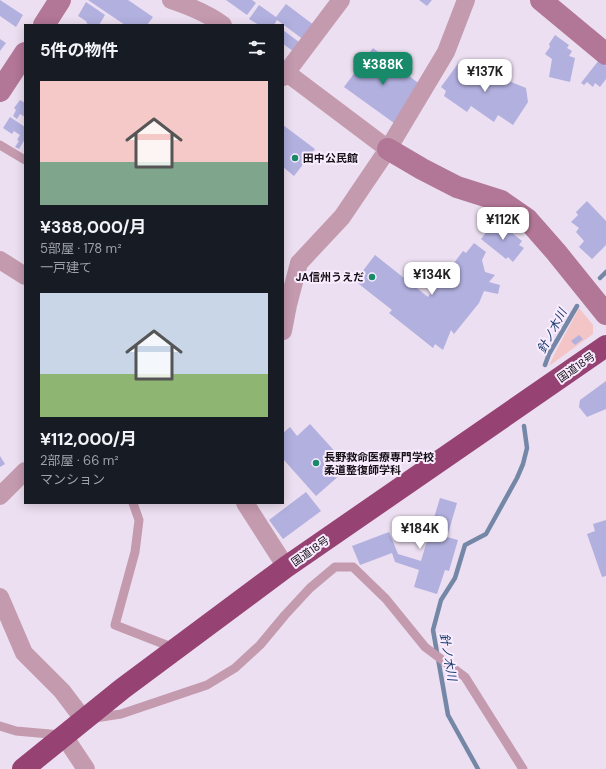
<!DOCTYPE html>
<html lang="ja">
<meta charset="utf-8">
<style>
:root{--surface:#171b24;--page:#242831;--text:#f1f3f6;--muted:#9ea1a6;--accent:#188a6a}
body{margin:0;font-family:"DM Sans","Noto Sans JP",sans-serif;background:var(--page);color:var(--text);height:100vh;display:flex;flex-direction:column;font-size:15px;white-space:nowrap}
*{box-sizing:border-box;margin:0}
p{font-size:13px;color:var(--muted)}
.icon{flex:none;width:22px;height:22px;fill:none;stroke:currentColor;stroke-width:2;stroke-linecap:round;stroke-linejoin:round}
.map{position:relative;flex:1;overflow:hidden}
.side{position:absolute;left:24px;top:24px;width:260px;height:480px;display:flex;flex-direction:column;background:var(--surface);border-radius:0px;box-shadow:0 2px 10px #0003}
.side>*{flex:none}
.price{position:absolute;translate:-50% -34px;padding:0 9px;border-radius:8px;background:#fff;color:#222;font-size:13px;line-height:26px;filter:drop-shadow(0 1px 2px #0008)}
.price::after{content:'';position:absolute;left:50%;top:24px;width:12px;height:9px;margin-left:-6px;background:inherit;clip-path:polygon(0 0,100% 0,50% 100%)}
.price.on{background:var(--accent);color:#fff}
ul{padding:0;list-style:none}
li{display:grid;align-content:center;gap:8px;height:212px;padding:0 16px}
li span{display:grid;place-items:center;height:124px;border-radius:0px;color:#555}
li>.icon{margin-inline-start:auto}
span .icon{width:72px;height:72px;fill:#fffc;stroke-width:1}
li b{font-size:17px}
h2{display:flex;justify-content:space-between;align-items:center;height:48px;padding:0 16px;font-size:17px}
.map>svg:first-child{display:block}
</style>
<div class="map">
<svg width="606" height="769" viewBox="0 0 606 769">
<rect width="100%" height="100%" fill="#ecdff1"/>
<path fill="#f3c5c6" d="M 579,308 L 593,325 L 593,334 L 549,366 L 554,355 Z"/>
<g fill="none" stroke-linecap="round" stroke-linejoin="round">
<path stroke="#7487a6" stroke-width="4.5" d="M 600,278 L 606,272
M 545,365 L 549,354 L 577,306
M 478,769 L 448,715 L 433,630 L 441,600 L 455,578 L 465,545 L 486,534 L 517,478 L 523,464 L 527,448 L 524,426"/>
</g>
<path fill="#b2b0df" d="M 0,0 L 23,15 L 16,27 L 0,16 Z
M 88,0 L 128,0 L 153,17 L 147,25 L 125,25 Z
M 226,0 L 252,0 L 256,3 L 247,15 Z
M 419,0 L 432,0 L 427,6 Z
M 86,2 L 105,15 L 99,25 L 88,25 L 86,21 L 78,16 Z
M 286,4 L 315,26 L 304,40 L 277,20 L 274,25 L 259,25 L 249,19 L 259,5 L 276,17 Z
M 283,30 L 299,42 L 293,51 L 283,44 Z
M 555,35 L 569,45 L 567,48 L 572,51 L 569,56 L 575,58 L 570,82 L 549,77 L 552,59 L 545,54 L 550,47 L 549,44 Z
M 0,39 L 6,43 L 0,51 Z
M 373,48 L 422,86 L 394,123 L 344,87 Z
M 599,60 L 606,66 L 606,79 L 600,87 L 595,83 L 593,87 L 587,82 L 584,85 L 581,83 Z
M 460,61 L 526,88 L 528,102 L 513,125 L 498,115 L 494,122 L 471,106 L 467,112 L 444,96 L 446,91 L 441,87 Z
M 20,100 L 25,103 L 25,117 L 20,114 L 17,119 L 13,116 L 16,110 L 14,108 Z
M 10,117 L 25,127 L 25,139 L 19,149 L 15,147 L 19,141 L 17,140 L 20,135 L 14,131 L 12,134 L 3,128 Z
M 283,125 L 315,149 L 294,176 L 283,167 Z
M 587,201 L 606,221 L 606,245 L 592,259 L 579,247 L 584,241 L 576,232 L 579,228 L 571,222 L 578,215 L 576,212 Z
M 496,220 L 522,241 L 519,245 L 524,248 L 513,262 L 508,257 L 506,259 L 481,239 Z
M 474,243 L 486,252 L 482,260 L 485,272 L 495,275 L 489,282 L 500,285 L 498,294 L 484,291 L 479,303 L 454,334 L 451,330 L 443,350 L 435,344 L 433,348 L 389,313 L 392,310 L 355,281 L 375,255 L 428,297 L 463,251 L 466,253 Z
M 579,335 L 583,339 L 575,345 L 571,341 Z
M 606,381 L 606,409 L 587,417 L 579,407 L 580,400 Z
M 310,424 L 349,467 L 316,496 L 283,459 L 283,433 L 290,427 L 297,436 Z
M 0,456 L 5,464 L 0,467 Z
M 306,492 L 321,511 L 283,539 L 269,520 Z
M 440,498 L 457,503 L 447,537 L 458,540 L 449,571 L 445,570 L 437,594 L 414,587 L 419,570 L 395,562 L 392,553 L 360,565 L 352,546 L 389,532 L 398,554 L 421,561 Z
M 606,520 L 606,576 L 602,577 L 587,534 L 595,531 L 593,524 Z"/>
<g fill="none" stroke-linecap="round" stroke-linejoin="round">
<path stroke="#c49aaf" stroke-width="9" d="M 0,145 L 25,160
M 133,503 L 139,520 L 135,552 L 115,625 L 174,648
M 95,718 L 121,714 L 207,685 L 235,668 L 260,645 L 285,615 L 310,588 L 335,567 L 353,567 L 386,599 L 425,647 L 465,677 L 523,769
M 0,726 L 16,731 L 61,735"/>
<path stroke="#c49aaf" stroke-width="18" d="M 171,0 C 189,6 207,13 223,25
M 283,70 L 388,149
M 283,77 L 341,0
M 0,260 L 25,276
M 283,331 L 288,305 L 299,263 L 342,217 L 388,149 L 446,52 L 466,0
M 0,496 L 25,471
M 245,503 L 286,567
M 0,597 L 24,653 L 62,691 L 84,720
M 64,736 L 86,769"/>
<path stroke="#b27696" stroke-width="22" d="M 541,0 L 606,54
M 44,25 L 60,0
M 0,91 L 25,53
M 388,149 L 422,169 L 457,187 L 501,201 L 527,219 L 556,252 L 606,314"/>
<path stroke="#964273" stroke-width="22" d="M 23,769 L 122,689 L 286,567 L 606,346"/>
</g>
<g fill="#188a6a" stroke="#f9ecfe" stroke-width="1.5">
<circle cx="295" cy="158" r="4"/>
<circle cx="372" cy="277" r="4"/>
<circle cx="316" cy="463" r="4"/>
</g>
<g text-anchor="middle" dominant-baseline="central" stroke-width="4" stroke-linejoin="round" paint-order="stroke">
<g font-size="11" font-weight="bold" fill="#161117" stroke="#f9ecfe" text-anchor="start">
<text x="303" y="158">田中公民館</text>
<text x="364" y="277" text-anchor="end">JA信州うえだ</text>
<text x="324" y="457">長野救命医療専門学校<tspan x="324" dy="13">柔道整復師学科</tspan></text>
</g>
<g font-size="11" fill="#161117" stroke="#f9ecfe">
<text transform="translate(576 367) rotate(-35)">国道18号</text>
<text transform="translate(310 551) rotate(-35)">国道18号</text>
</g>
<g font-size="12" font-style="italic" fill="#183c6f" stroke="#f9ecfe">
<text transform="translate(552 331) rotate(-62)">針ノ木川</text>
<text transform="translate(448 657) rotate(80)">針ノ木川</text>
</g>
</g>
</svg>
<b class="price on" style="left:383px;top:86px">¥388K</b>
<b class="price" style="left:485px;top:93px">¥137K</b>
<b class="price" style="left:503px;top:241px">¥112K</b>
<b class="price" style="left:432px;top:296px">¥134K</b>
<b class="price" style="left:420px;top:550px">¥184K</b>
<section class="side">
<h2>5件の物件<svg class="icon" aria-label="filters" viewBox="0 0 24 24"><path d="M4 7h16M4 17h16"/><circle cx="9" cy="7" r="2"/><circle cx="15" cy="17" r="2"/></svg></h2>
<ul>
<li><span style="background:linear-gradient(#f6c9c9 65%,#7fa58c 0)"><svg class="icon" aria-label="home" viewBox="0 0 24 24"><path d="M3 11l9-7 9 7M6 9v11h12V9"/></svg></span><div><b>¥388,000/月</b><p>5部屋 · 178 m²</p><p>一戸建て</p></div></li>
<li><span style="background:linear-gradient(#c9d6e8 65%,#8fb573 0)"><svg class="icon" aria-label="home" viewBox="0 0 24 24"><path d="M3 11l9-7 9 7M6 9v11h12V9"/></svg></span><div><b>¥112,000/月</b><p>2部屋 · 66 m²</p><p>マンション</p></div></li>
</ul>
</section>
</div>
